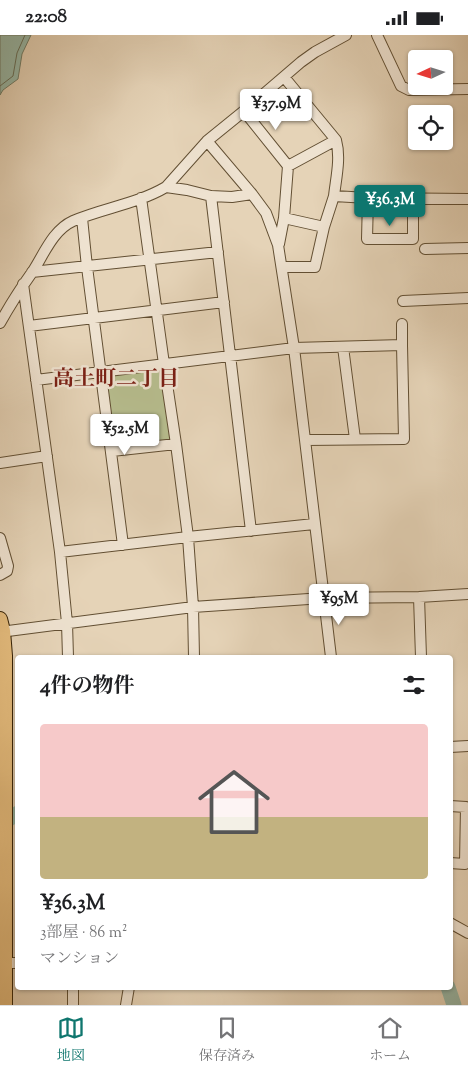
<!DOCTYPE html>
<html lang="ja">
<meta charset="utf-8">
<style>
:root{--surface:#fff;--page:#f6f6f6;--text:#202124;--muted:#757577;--line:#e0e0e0;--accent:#0f766e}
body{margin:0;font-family:"Sorts Mill Goudy","Noto Serif JP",serif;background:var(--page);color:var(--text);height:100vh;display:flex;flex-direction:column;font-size:19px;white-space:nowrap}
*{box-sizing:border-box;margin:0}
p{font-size:16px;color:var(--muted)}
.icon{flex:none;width:28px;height:28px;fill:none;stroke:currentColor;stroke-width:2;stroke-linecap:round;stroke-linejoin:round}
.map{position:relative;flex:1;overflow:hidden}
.panel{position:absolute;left:15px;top:620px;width:438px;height:335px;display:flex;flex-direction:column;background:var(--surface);border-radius:5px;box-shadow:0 1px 4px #0004}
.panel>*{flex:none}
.needle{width:32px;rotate:266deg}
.fabs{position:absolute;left:408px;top:15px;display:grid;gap:10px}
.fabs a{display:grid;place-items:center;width:45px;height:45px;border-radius:5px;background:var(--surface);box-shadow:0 1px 4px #0004;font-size:25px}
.price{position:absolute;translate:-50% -42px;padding:0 11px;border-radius:5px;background:#fff;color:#222;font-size:16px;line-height:32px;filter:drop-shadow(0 1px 2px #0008)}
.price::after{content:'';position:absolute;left:50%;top:30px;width:15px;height:11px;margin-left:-8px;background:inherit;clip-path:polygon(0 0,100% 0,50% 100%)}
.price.selected{background:var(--accent);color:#fff}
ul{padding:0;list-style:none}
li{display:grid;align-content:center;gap:10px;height:265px;padding:0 25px}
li+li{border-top:1px solid var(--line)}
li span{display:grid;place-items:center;height:155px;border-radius:5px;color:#555}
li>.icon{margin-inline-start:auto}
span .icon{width:90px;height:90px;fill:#fffc;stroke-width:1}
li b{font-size:21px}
h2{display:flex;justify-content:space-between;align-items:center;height:60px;padding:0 25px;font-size:21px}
.status{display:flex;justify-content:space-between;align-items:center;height:35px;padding:0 25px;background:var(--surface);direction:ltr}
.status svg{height:14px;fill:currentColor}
.dock{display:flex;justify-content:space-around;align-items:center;height:70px;border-top:1px solid var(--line);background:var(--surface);font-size:14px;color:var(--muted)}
.dock a{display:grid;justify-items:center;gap:2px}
.dock .selected{color:var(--accent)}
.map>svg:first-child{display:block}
</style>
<div class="status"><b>22:08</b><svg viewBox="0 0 49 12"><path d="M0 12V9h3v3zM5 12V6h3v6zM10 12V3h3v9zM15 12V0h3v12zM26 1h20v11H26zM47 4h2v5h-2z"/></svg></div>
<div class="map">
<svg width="468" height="970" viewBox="0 0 468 970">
<rect width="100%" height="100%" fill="#e5d3b7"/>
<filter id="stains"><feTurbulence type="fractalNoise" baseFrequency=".004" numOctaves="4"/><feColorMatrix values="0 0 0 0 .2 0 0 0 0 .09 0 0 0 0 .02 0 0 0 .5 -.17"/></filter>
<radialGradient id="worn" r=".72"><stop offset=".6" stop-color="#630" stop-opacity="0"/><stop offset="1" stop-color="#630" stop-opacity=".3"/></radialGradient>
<path fill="#b6bc8d" stroke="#76704a" d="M 164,332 L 172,406 L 115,412 L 106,340 Z"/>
<path fill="#97b9a9" stroke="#707d68" d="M 0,0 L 31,0 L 22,19 L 18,44 L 3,55 L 0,60 Z"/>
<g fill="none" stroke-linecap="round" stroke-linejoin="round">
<path stroke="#666e58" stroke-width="1" d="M 0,51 L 13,41 L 17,18 L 25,0"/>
<path stroke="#97b9a9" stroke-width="15" d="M 0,790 L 18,778
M 448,952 L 454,970"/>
<defs>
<path id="minor" d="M 377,0 L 401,51 L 409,55 L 468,54
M 284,42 L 336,105 L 288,131
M 244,76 L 288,131 L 284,183 L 279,209
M 207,106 L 252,159
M 166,152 L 187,155 L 211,161 L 232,162 L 252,159 L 266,178 L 278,210 L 294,313 L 331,622
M 211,161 L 251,496
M 334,161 C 336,143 341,123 336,105
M 141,163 L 164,329 L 176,409 L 188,502 L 193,572 L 194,622
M 368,163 L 367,204 L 413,204 L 413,164
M 82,183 L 87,232 L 123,510
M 284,183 L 324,192
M 425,214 L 468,213
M 282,232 L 315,232 L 324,192 L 334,161 L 368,163 L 468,164
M 32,237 L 218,217
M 23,249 L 60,517 L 67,588 L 68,622
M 403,266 L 468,263
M 0,288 C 10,270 21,253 33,236 C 44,219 53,195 73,186 C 103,173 137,169 166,152 L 207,106 L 244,76 L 301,27 L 315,17 L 346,0
M 29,291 L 224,267
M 402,310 L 402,289
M 343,312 L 355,404
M 36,345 L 294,313 L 402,310 L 404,404 L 305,405
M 112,416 L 176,409
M 0,428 L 47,421
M 0,503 L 8,531 L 7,536 L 0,540
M 60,517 L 188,502 L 314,489
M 419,562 L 421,622
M 0,597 L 193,572 L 323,563 L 419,562 L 468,559
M 450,712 L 468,711
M 450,771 L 466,772 L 465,829 L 450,828
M 450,888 L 468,898
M 5,928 L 18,928
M 73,970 L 73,952
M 126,970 L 129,952"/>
<path id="major" d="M 0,584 L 3,596 L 5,621 L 5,970"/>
</defs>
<use href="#minor" stroke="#624f33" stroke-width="12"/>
<use href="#major" stroke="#362307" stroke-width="16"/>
<use href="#minor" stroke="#eee2d0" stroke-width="10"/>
<use href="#major" stroke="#e2ba7c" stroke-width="14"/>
</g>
<g text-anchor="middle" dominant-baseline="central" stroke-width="5" stroke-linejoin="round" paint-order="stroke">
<g font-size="21" font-weight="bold" fill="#7a1f14" stroke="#eee2d0">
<text x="116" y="345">高土町二丁目</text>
</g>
</g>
<rect width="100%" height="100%" filter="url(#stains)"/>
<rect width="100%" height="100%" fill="url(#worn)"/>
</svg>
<div class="fabs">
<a><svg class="needle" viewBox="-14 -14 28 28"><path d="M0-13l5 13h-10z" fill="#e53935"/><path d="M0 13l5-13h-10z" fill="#757577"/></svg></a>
<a><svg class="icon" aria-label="locate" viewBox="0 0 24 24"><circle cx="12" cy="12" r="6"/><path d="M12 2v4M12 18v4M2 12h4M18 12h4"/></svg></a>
</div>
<b class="price" style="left:276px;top:96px">¥37.9M</b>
<b class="price selected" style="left:390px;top:192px">¥36.3M</b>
<b class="price" style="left:125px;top:421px">¥52.5M</b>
<b class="price" style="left:339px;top:591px">¥95M</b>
<section class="panel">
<h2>4件の物件<svg class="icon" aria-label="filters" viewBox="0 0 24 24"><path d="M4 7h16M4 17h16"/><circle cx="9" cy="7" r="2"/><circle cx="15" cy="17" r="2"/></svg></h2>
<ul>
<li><span style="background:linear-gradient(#f6c9c9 60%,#c2b280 0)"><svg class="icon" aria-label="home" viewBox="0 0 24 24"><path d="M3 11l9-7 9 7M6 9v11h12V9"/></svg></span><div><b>¥36.3M</b><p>3部屋 · 86 m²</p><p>マンション</p></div></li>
</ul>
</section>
</div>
<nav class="dock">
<a class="selected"><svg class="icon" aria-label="map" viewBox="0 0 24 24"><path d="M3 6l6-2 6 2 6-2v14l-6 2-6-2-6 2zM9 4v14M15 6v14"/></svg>地図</a>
<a><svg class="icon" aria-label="saved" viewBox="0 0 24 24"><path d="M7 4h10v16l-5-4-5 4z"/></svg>保存済み</a>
<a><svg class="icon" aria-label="home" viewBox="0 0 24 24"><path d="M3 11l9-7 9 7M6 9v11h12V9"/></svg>ホーム</a>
</nav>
